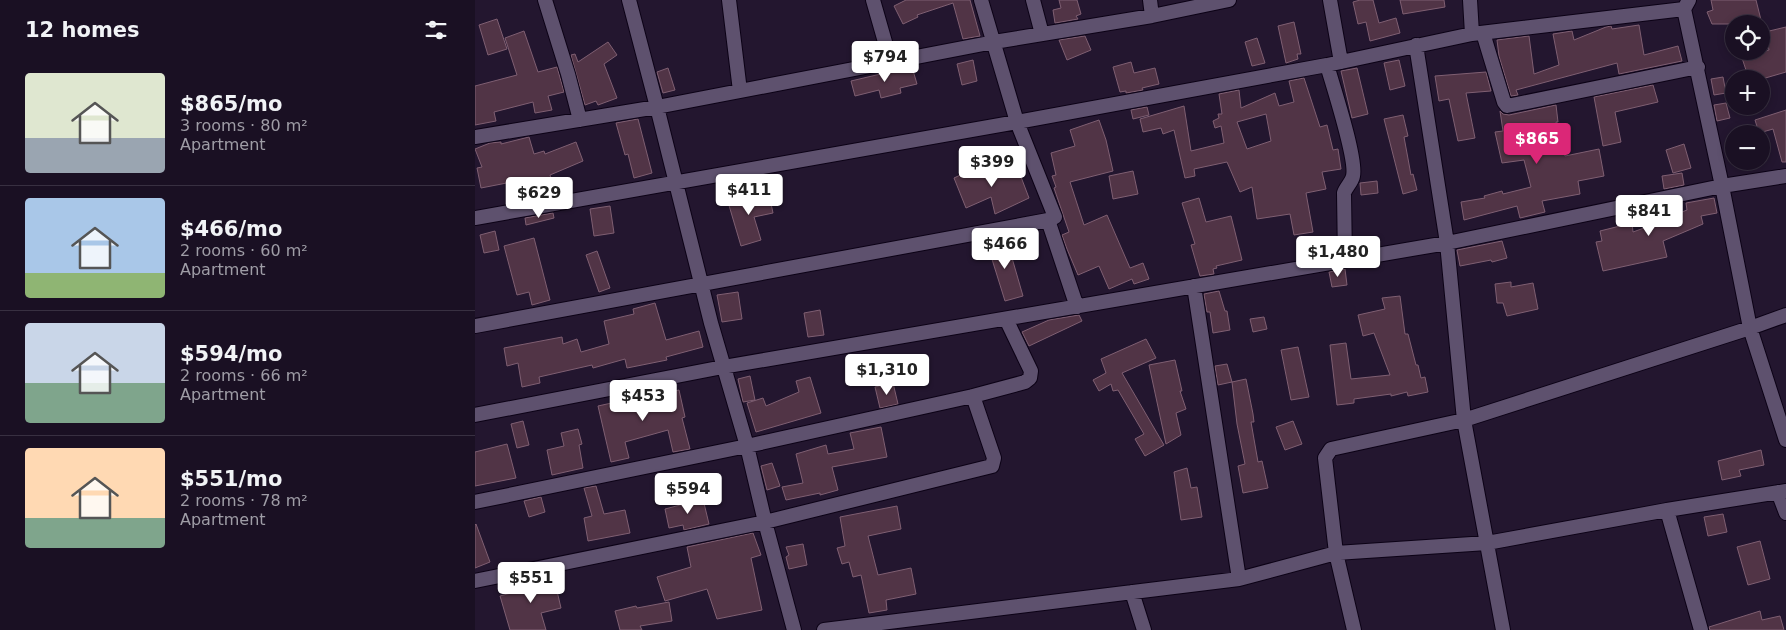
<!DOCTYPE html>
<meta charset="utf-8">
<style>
:root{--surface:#1a1023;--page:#23192b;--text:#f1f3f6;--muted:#9f9da6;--line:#383041;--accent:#db2777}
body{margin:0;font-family:"DejaVu Sans",sans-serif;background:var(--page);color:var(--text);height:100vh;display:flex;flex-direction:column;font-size:19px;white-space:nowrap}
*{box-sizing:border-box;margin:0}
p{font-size:16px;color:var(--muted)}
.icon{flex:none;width:28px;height:28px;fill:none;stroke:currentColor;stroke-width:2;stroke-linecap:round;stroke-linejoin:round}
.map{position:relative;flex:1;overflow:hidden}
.drawer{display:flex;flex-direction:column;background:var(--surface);width:475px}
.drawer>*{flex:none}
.buttons{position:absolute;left:1250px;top:15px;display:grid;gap:10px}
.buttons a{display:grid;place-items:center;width:45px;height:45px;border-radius:50%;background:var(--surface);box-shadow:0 2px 8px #0003,0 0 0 1px var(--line);font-size:25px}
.price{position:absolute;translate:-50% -42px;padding:0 11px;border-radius:5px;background:#fff;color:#222;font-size:16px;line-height:32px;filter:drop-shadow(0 1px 2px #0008)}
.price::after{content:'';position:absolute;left:50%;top:30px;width:15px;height:11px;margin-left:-8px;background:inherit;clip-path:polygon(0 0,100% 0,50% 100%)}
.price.selected{background:var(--accent);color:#fff}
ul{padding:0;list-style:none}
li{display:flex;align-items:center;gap:15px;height:125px;padding:0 25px}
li+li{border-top:1px solid var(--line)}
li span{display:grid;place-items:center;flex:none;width:140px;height:100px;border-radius:5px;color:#555}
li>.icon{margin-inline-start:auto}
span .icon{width:60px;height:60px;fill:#fffc;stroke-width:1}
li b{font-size:21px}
h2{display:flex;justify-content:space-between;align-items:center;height:60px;padding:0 25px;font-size:21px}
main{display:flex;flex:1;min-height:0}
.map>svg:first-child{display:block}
</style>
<main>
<section class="drawer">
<h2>12 homes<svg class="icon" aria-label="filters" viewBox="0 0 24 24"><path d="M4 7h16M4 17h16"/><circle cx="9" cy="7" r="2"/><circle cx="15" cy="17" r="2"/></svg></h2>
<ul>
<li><span style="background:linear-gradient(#dfe7d0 65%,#9aa5b1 0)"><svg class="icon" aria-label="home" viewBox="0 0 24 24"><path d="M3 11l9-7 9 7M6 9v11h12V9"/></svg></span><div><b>$865/mo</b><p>3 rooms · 80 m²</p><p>Apartment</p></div></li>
<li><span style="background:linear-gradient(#a9c7e8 75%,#8fb573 0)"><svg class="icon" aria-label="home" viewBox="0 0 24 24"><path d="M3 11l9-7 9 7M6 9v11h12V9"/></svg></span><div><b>$466/mo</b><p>2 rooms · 60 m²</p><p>Apartment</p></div></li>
<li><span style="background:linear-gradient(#c9d6e8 60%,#7fa58c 0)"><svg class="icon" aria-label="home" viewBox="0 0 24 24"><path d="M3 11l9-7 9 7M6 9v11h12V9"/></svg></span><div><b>$594/mo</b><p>2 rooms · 66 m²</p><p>Apartment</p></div></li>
<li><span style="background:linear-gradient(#ffd9b3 70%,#7fa58c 0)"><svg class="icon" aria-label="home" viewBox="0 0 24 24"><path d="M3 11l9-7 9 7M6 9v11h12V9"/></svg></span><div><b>$551/mo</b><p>2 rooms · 78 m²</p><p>Apartment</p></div></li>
</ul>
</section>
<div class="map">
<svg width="1311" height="630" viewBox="0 0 1311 630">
<rect width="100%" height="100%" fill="#23162f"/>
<path fill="#513446" stroke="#7f5f72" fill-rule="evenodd" d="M 431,0 L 495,0 L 505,36 L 488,39 L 478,3 L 442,15 L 443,17 L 428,24 L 419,6 Z
M 584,0 L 602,0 L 606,14 L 601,16 L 603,19 L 580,23 L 578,10 L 586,8 Z
M 885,0 L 898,0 L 904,23 L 921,18 L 925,33 L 895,41 L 891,22 L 883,24 L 878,2 Z
M 925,0 L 969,0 L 970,7 L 928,14 Z
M 1236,0 L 1281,0 L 1287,24 L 1237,24 L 1232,12 L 1238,10 Z
M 22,19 L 32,49 L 13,55 L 4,25 Z
M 819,22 L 826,54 L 822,54 L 823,59 L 811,63 L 803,26 Z
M 1164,25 L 1169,55 L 1203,46 L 1207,61 L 1144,74 L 1142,63 L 1041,90 L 1043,95 L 1036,96 L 1024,56 L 1022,40 L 1054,36 L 1059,74 L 1084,65 L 1078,34 L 1097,31 L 1099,40 L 1131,27 L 1136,26 L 1137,29 Z
M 1311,27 L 1311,72 L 1287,79 L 1286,75 L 1274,79 L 1267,58 L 1294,50 L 1290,32 Z
M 49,31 L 63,72 L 82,67 L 89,92 L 73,96 L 77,110 L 60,113 L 58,102 L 19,112 L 21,121 L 0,125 L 0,86 L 42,75 L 30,38 Z
M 610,36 L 616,50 L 592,60 L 584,40 Z
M 782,38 L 790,63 L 777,66 L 770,42 Z
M 133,42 L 142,55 L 129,64 L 142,98 L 123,105 L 121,101 L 110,105 L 96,55 L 100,54 L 103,62 Z
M 498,60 L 502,81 L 487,85 L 482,64 Z
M 924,60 L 930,86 L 915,90 L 909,63 Z
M 656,62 L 659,73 L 680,68 L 684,84 L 667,88 L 668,90 L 651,93 L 651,91 L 645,92 L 638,67 Z
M 435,67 L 437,67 L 442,84 L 425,88 L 426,93 L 406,98 L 404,90 L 380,96 L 376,81 Z
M 193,68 L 200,90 L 188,93 L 182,72 Z
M 882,68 L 893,114 L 877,118 L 866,71 Z
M 1011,72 L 1016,91 L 991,93 L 1000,138 L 983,141 L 974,99 L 964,101 L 960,76 Z
M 1248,77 L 1251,93 L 1239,95 L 1236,79 Z
M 829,78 L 845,127 L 852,125 L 858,150 L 863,149 L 866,169 L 847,172 L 851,189 L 831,193 L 838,232 L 819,235 L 815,214 L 782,219 L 777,187 L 765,192 L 752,162 L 719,169 L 720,176 L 710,178 L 699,130 L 688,134 L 686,128 L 668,132 L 665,119 L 709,106 L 716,151 L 749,143 L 746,126 L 740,128 L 738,121 L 744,118 L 743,114 L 747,114 L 744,94 L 764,90 L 766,108 L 800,93 L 804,106 L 819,102 L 814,81 ZM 791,114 L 796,141 L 772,149 L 762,122 Z
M 1178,85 L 1183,102 L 1140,112 L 1146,142 L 1128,146 L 1119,97 Z
M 1251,103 L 1255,118 L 1242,121 L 1239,105 Z
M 1081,105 L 1083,122 L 1081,122 L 1088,153 L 1089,153 L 1090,156 L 1124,149 L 1129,176 L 1103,181 L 1105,194 L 1067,201 L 1070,212 L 1045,218 L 1042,206 L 989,220 L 986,202 L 1010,198 L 1009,196 L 1027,191 L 1028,194 L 1056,187 L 1049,160 L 1027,163 L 1020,132 L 1028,131 L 1025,111 L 1028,114 L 1034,115 Z
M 672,107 L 674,115 L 658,119 L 656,110 Z
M 1311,110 L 1311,162 L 1307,162 L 1298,129 L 1284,133 L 1280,120 Z
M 928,115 L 933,136 L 929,137 L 936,175 L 938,174 L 942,190 L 928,194 L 909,119 Z
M 163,119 L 177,173 L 159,178 L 153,154 L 150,155 L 141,123 Z
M 624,120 L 631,140 L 638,171 L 595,182 L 609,225 L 632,215 L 655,268 L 668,263 L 674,279 L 659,284 L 657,279 L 634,289 L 624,266 L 603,275 L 592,249 L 587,235 L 594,232 L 579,188 L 581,187 L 577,176 L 581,175 L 576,153 L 600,146 L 595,130 Z
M 54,137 L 59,154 L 69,151 L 70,154 L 101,142 L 108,161 L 75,175 L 79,189 L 72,191 L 74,196 L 46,201 L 42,181 L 6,188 L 2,168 L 7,167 L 0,149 L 15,143 L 26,142 L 26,144 Z
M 1209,144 L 1216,168 L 1198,173 L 1191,150 Z
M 513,162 L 520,176 L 543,169 L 554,198 L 520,214 L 516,197 L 491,208 L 479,178 Z
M 658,171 L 663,194 L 638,199 L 634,176 Z
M 1207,173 L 1209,185 L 1189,189 L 1187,176 Z
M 902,181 L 903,193 L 886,195 L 885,183 Z
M 294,194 L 298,213 L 279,217 L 286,240 L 266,246 L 253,202 L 273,196 Z
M 724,198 L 731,222 L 756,216 L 767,260 L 741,266 L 742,268 L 738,269 L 739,274 L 725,276 L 716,245 L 720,244 L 707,203 Z
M 1239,198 L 1242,213 L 1226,216 L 1228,224 L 1188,241 L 1192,257 L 1128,271 L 1121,242 L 1127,241 L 1125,231 L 1157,223 L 1158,232 L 1188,221 L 1187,220 L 1212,210 L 1211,203 Z
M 135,206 L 139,233 L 119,236 L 115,209 Z
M 78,213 L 79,218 L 51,225 L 50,218 Z
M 20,231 L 24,250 L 9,253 L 5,235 Z
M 59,238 L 75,300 L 57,305 L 54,292 L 42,295 L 29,246 Z
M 524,238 L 528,253 L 535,251 L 548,296 L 530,301 L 511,240 Z
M 861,238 L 861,253 L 844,256 L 841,242 Z
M 1027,241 L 1032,258 L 1017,262 L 1016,260 L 985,266 L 982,250 Z
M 122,251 L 135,288 L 124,292 L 111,255 Z
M 870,269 L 872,285 L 857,287 L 854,272 Z
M 1036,282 L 1036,287 L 1058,283 L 1063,309 L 1032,316 L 1028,303 L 1022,303 L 1020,284 Z
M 744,291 L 750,311 L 752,311 L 755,330 L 738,333 L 735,312 L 732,312 L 729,294 Z
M 263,292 L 267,319 L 247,322 L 242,295 Z
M 925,296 L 930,334 L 933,334 L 941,365 L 943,365 L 946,378 L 950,377 L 953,392 L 933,396 L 932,392 L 916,396 L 916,394 L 879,399 L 879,403 L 862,405 L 855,345 L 871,343 L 876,379 L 915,375 L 899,333 L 888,336 L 883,315 L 910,309 L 907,298 Z
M 180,303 L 191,340 L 224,331 L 228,347 L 191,357 L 192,360 L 152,368 L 150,359 L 118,368 L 117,365 L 64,377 L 65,383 L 47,387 L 43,363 L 32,366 L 29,348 L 87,337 L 88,344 L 102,339 L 106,352 L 134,344 L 129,321 L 159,314 L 158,309 Z
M 345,310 L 349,335 L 333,337 L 329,313 Z
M 604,315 L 607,321 L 554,346 L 547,332 L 574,320 Z
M 789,317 L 792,329 L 778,332 L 775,319 Z
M 671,339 L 681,358 L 647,373 L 689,445 L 670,456 L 660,439 L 669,434 L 643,390 L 638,391 L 636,384 L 624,391 L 618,380 L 631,373 L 626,359 Z
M 823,347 L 834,397 L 816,400 L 806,350 Z
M 404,356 L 409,378 L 387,383 L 382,361 Z
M 700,360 L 707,391 L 705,391 L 711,409 L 701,413 L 706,435 L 691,444 L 674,365 Z
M 752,364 L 757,382 L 771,379 L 778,414 L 779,422 L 776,422 L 783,462 L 787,461 L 793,488 L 768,493 L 763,466 L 770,464 L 762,424 L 757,382 L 743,385 L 740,366 Z
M 275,376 L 280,400 L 268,402 L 263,379 Z
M 335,377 L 346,413 L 281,432 L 272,403 L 288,398 L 291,406 L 324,392 L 321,381 Z
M 418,383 L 423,404 L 405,408 L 400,387 Z
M 204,390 L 210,417 L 207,418 L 215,449 L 198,452 L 193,430 L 150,442 L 154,458 L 136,462 L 123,406 L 141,402 L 142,404 L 166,397 L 167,398 Z
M 48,421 L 54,445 L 42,448 L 36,424 Z
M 818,421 L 827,444 L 810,450 L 801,427 Z
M 406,427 L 412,457 L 357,467 L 363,490 L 345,495 L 345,493 L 311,500 L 307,487 L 328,483 L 321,454 L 351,445 L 353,454 L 379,449 L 375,433 Z
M 103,429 L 107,444 L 104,445 L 108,468 L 77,475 L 72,450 L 89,446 L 86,433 Z
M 32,444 L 41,478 L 0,486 L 0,452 Z
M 1286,450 L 1289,465 L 1264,470 L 1266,476 L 1247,480 L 1243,461 Z
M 297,463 L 305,486 L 292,490 L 286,466 Z
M 712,468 L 716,488 L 722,487 L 727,517 L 706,520 L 699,472 Z
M 121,486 L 129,514 L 150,510 L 155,533 L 113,541 L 109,518 L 117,516 L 109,488 Z
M 66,497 L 70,512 L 54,517 L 49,501 Z
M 228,499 L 234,524 L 209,530 L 208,525 L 194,528 L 190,509 Z
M 422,506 L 426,529 L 393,536 L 403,575 L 436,568 L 441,594 L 411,600 L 412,610 L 394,613 L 386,575 L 378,577 L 374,562 L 367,564 L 362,548 L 370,546 L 365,517 Z
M 1248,514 L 1252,532 L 1233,536 L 1229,517 Z
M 1,524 L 15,562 L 0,568 L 0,525 Z
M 278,533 L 286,555 L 276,558 L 287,610 L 242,619 L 232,589 L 190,601 L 182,577 L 216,567 L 212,547 Z
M 1285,541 L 1295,579 L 1273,585 L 1262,547 Z
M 328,544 L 332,565 L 314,569 L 311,557 L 314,555 L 311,547 Z
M 78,574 L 86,608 L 66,613 L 71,630 L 35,630 L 25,596 L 51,589 L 49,584 Z
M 194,602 L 197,621 L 165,626 L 167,630 L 145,630 L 140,611 L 161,606 L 162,608 Z
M 1285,611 L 1287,620 L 1305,616 L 1309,630 L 1235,630 L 1234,627 Z"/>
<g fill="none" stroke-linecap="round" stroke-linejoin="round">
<defs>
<path id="minor" d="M 70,0 L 93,74 L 105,120
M 154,0 L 182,107 L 236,323 L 272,446 L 290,522 L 319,630
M 254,0 L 265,91
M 398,0 L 416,63
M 506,0 L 542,122 L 580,217 L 573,220 L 602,307
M 558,0 L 567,34
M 675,0 L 677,16
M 855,0 L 866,62
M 995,0 L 997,34
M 1214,0 L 1209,9 L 1247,186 L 1275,328 L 1311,440
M 1008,33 L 1029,102 L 1032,106 L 1223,67
M 941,45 L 972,243 L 989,420 L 1028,630
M 852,65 C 858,86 882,159 878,176 C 877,182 871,187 869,193 L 870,260
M 0,137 L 182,107 L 519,42 L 677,16 L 754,0
M 0,218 L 542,122 L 852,65 L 997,34 L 1209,9
M 719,286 L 764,579
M 0,326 L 573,220
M 0,415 L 248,367 L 972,243 L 1247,186 L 1311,176
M 1303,492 L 1311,513
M 0,502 L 272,446 L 498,396 L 550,382 L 555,378 L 556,371 L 531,319
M 1192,510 L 1226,630
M 0,581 L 290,522 L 517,466 L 519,458 L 498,396
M 657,592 L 669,630
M 349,630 L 764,579 L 861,553 L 1012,543 L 1192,510 L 1311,491
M 879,630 L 861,553 L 850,458 L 856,449 L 989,420 L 1275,328 L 1311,315"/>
</defs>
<use href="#minor" stroke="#0c0216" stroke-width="16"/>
<use href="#minor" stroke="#5e516e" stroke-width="14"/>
</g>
</svg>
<div class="buttons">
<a><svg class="icon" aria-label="locate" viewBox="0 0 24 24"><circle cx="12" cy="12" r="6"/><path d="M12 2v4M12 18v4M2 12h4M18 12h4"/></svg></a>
<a>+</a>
<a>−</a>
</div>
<b class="price" style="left:410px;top:83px">$794</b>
<b class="price selected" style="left:1062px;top:165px">$865</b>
<b class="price" style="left:517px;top:188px">$399</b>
<b class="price" style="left:274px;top:216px">$411</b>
<b class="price" style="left:64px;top:219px">$629</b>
<b class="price" style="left:1174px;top:237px">$841</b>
<b class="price" style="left:530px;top:270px">$466</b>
<b class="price" style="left:863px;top:278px">$1,480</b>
<b class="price" style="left:412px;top:396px">$1,310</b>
<b class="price" style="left:168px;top:422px">$453</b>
<b class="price" style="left:213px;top:515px">$594</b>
<b class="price" style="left:56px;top:604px">$551</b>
</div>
</main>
